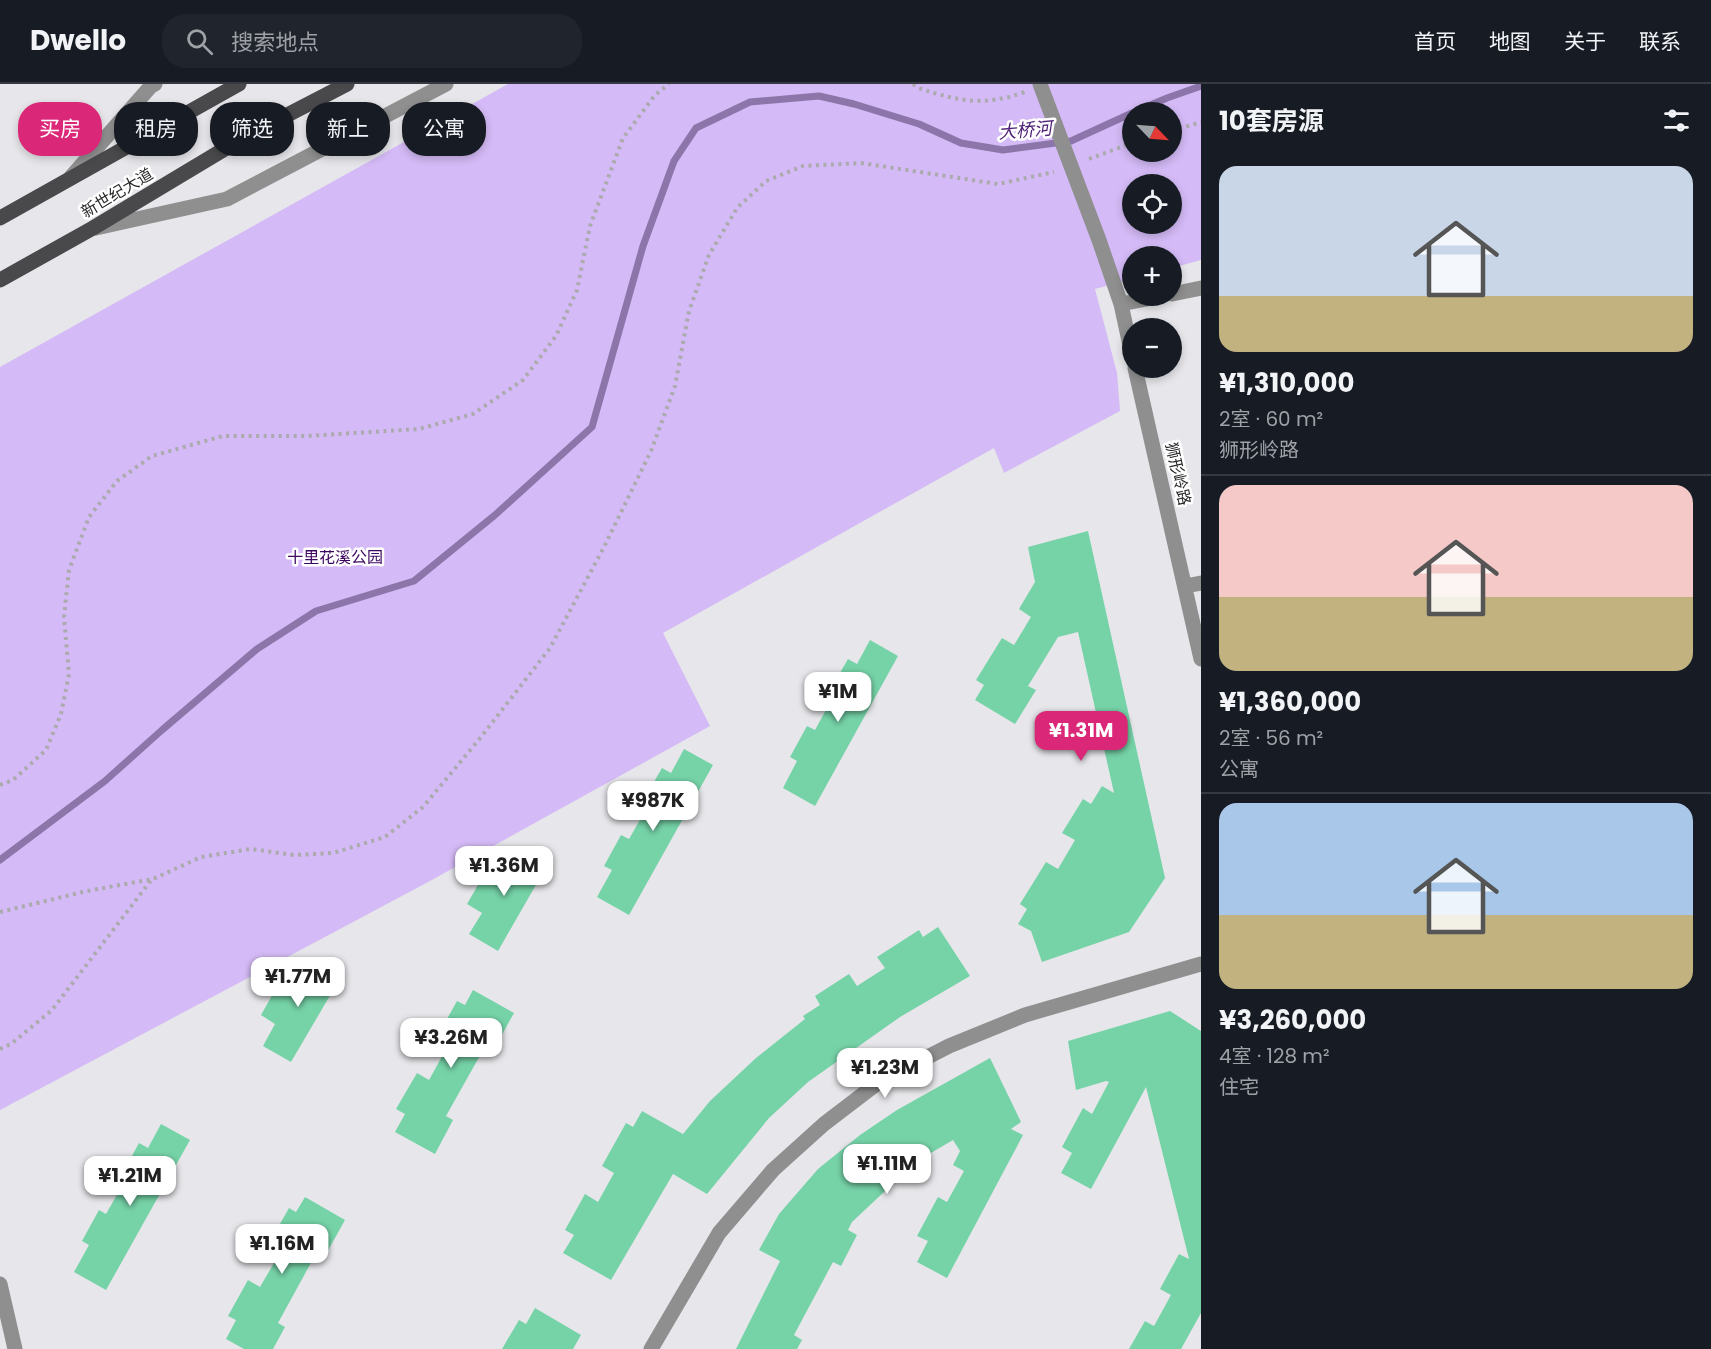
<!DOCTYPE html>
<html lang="zh">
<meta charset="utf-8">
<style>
:root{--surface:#171b24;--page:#20242c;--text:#f1f3f6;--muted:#9ea1a6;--line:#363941;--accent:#db2777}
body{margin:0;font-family:Poppins,"Noto Sans SC",sans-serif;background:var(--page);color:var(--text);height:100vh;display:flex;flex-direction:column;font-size:22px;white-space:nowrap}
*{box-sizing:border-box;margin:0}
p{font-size:20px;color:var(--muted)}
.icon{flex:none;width:33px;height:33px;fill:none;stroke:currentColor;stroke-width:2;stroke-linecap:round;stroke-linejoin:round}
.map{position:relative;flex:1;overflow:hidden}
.drawer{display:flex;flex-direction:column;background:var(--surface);width:510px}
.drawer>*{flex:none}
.guide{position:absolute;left:18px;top:18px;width:570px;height:54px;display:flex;gap:12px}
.needle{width:39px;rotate:115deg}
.tools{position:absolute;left:1122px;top:18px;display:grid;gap:12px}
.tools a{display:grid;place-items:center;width:60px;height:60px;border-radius:50%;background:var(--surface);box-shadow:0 3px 9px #0003;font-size:30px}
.price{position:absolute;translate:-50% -51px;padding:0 14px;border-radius:12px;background:#fff;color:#222;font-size:20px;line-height:39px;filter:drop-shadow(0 2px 3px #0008)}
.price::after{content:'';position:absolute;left:50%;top:36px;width:18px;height:14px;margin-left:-9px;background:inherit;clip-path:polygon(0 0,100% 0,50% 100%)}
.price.on{background:var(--accent);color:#fff}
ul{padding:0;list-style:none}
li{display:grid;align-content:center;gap:12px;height:318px;padding:0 18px}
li+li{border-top:2px solid var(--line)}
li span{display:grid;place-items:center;height:186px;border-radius:18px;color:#555}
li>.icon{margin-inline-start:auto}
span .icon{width:108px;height:108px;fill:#fffc;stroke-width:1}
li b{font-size:26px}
h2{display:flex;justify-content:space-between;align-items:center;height:72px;padding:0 18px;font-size:26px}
.tag{padding:0 21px;border-radius:24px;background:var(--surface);box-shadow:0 3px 9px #0003;font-size:21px;line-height:54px}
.tag.on{background:var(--accent);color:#fff}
header{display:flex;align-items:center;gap:36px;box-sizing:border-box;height:84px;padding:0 30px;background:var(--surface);border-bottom:2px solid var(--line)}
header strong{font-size:28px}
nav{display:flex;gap:33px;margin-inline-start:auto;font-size:21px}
.search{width:420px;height:54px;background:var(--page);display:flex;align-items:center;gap:15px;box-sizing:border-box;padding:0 21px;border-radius:24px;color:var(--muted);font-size:22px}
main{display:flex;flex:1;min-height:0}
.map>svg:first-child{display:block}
</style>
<header>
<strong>Dwello</strong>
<div class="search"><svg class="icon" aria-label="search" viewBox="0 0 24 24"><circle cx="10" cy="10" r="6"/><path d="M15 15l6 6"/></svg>搜索地点</div>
<nav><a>首页</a><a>地图</a><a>关于</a><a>联系</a></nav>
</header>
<main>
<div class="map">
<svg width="1201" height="1265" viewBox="0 0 1201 1265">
<rect width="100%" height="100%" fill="#e7e6ea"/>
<path fill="#d4baf6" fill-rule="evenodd" d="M 508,0 L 1201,0 L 1201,176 L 1172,184 L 1172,172 L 1132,172 L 1132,195 L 1095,205 L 1117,289 L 1120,327 L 1004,389 L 994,364 L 663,549 L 710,642 L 430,797 L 0,1026 L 0,283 ZM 1132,28 L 1172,28 L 1172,68 L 1132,68 ZM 1132,100 L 1172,100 L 1172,140 L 1132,140 Z"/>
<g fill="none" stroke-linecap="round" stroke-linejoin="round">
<path stroke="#8c75a9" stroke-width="7" d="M 1134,28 L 1167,14 L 1201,2
M 0,776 L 105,697 L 162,646 L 257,565 L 316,527 L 414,497 L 495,431 L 592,343 L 643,162 L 674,77 L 696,44 L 750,18 L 819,12 L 854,20 L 919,40 L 961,59 L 1003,66 L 1071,57 L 1132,29"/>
</g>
<path fill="#76d3a8" d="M 1088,447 L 1165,794 L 1129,848 L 1042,878 L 1031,847 L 1018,840 L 1027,825 L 1020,820 L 1046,778 L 1058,785 L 1075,756 L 1062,749 L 1083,715 L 1091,720 L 1102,702 L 1114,709 L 1078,548 L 1058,553 L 1028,602 L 1036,606 L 1015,640 L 975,616 L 984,601 L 976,596 L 1002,554 L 1014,561 L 1031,533 L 1019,525 L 1035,498 L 1028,463 Z
M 870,556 L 898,572 L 815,722 L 783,704 L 797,677 L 790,673 L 807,642 L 815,646 L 834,611 L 829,608 L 848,575 L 857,580 Z
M 684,665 L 713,681 L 629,831 L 597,813 L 612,786 L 604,782 L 621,751 L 629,755 L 649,720 L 643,717 L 662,684 L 671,689 Z
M 519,763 L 548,780 L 498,867 L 469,850 L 482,829 L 467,820 L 490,780 L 504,789 Z
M 938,843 L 970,892 L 900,933 L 808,998 L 769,1034 L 707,1110 L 673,1090 L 611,1196 L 563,1169 L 574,1151 L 565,1146 L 585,1110 L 598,1118 L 614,1089 L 602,1082 L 626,1039 L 633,1043 L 642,1027 L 683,1050 L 710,1017 L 756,974 L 805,935 L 803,932 L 820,921 L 815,912 L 849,890 L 857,902 L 885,884 L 877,873 L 919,846 L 923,853 Z
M 313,875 L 342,891 L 291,978 L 263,962 L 275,940 L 261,931 L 283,892 L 298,900 Z
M 473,906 L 514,929 L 495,963 L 487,959 L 446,1032 L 453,1036 L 435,1070 L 395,1048 L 405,1030 L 396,1025 L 417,989 L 429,996 L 445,967 L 433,960 L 457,917 L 465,921 Z
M 1170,927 L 1201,947 L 1201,1229 L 1181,1265 L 1129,1265 L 1145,1237 L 1154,1242 L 1171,1211 L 1160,1205 L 1179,1170 L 1189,1175 L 1146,1003 L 1091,1105 L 1061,1089 L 1072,1069 L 1062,1063 L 1083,1024 L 1092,1030 L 1109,998 L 1106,997 L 1076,1006 L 1068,957 Z
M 990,974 L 1021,1038 L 1011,1045 L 1023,1051 L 947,1194 L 917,1178 L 928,1157 L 917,1152 L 938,1113 L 947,1118 L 964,1087 L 953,1081 L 960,1067 L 953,1056 L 917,1077 L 852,1138 L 848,1146 L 857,1151 L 841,1182 L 833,1178 L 794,1251 L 802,1256 L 797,1265 L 736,1265 L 780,1177 L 759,1166 L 779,1130 L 818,1085 L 860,1051 L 897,1026 Z
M 161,1040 L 190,1056 L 106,1206 L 74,1188 L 89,1161 L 82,1157 L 99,1126 L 106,1130 L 126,1095 L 121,1092 L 139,1059 L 148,1064 Z
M 305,1113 L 345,1136 L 326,1170 L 318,1166 L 278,1239 L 285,1243 L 273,1265 L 244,1265 L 226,1255 L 236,1236 L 228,1232 L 248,1196 L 260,1203 L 277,1174 L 264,1168 L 289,1124 L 296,1128 Z
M 535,1224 L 581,1251 L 573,1265 L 502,1265 L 519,1236 L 526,1240 Z"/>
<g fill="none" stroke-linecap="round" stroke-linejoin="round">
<path stroke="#abaaad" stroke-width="4" stroke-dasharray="3 4.5" stroke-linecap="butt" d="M 913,0 L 918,4 C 959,17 982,23 1025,8
M 1172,47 L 1201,38
M 1089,75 L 1132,59
M 0,701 L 13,696 L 46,666 L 61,630 L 69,590 L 64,533 L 69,486 L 89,433 L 117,397 L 152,372 L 223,352 L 306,352 L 419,345 L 473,330 L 523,296 L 556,252 L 577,206 L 590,142 L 623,54 L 655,11 L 669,0
M 0,828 L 87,807 L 153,795 L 201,773 L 251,765 L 294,771 L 333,769 L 385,753 L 423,723 L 481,653 L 550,564 L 604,463 L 651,367 L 675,302 L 689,227 L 709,171 L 737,124 L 766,97 L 803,82 L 861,79 L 998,100 L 1054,88
M 0,965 L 11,960 L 52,926 L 152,795"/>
<path stroke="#8f8f90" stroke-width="15" d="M 1040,0 L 1099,156 L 1121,220 L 1132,271
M 71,93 L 151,2 L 155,0
M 96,144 L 227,115 L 446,0
M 1172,210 L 1201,204
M 1121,220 L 1162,212
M 1135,284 L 1201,575
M 1185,502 L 1201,499
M 0,1200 L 15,1265
M 651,1265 L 719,1149 L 773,1086 L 824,1040 L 879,998 L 949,962 L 1025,931 L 1201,880"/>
<path stroke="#49484b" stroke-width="15" d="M 0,134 L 239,0
M 0,196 L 93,144 L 243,54 L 347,0"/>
</g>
<g text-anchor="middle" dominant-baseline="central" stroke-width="5" stroke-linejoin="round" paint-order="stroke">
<g font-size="16" fill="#29292a" stroke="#fff">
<text transform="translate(117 109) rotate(-31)">新世纪大道</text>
<text transform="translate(1178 390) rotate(77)">狮形岭路</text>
</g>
<g font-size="16" fill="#3b0760" stroke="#fff">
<text x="335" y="473">十里花溪公园</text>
</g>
<g font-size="18" font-style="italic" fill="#4f2277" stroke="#fff">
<text transform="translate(1025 46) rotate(-5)">大桥河</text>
</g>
</g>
</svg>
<div class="tools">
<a><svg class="needle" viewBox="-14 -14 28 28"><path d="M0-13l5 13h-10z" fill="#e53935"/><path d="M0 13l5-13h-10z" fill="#9ea1a6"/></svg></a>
<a><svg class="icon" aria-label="locate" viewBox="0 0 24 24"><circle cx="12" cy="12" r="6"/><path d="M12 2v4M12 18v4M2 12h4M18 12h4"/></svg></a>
<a>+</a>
<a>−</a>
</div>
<b class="price" style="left:838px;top:639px">¥1M</b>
<b class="price on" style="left:1081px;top:678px">¥1.31M</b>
<b class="price" style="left:653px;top:748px">¥987K</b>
<b class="price" style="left:504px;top:813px">¥1.36M</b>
<b class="price" style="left:298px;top:924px">¥1.77M</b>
<b class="price" style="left:451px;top:985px">¥3.26M</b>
<b class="price" style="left:885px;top:1015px">¥1.23M</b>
<b class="price" style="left:887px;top:1111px">¥1.11M</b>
<b class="price" style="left:130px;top:1123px">¥1.21M</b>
<b class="price" style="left:282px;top:1191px">¥1.16M</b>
<div class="guide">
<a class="tag on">买房</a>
<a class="tag">租房</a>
<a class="tag">筛选</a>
<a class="tag">新上</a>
<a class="tag">公寓</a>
</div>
</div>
<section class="drawer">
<h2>10套房源<svg class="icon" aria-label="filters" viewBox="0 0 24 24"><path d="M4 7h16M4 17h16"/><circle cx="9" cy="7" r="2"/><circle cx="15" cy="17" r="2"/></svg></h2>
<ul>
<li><span style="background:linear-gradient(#c9d6e8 70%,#c2b280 0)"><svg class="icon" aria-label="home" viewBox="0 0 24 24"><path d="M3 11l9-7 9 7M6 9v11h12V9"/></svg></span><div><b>¥1,310,000</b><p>2室 · 60 m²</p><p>狮形岭路</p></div></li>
<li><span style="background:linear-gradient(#f6c9c9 60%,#c2b280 0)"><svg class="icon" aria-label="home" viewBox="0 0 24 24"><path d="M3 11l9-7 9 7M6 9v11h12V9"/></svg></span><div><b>¥1,360,000</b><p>2室 · 56 m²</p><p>公寓</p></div></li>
<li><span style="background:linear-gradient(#a9c7e8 60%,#c2b280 0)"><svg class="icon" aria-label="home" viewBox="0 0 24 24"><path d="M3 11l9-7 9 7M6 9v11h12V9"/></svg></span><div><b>¥3,260,000</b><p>4室 · 128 m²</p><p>住宅</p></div></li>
</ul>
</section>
</main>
